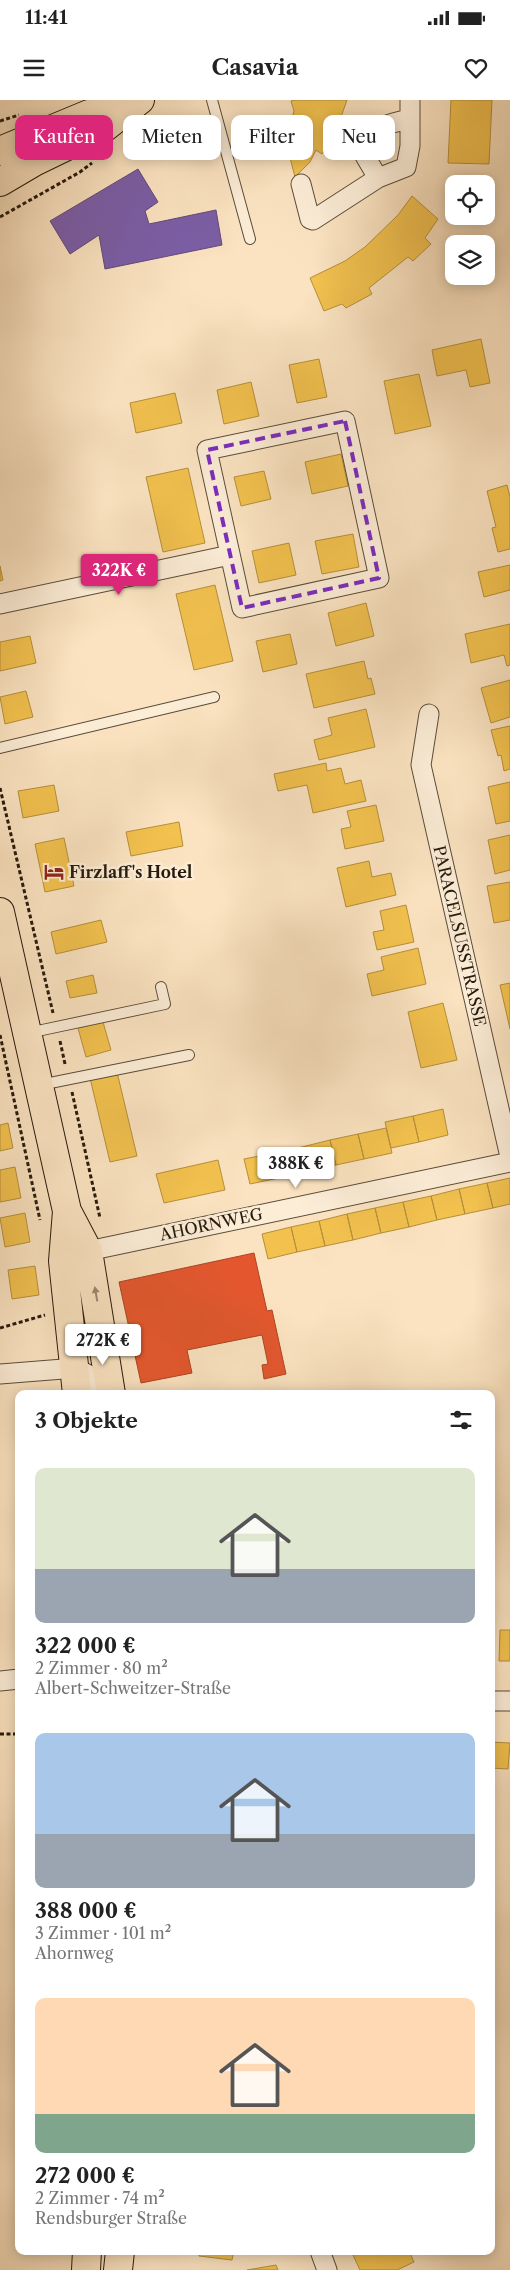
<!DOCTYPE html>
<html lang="de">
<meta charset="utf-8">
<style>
:root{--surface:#fff;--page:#f6f6f6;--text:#222;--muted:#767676;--accent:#db2777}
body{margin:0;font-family:"Libre Caslon Text",serif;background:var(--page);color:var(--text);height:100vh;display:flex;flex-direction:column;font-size:19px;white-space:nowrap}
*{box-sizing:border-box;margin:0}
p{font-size:16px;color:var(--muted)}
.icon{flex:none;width:28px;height:28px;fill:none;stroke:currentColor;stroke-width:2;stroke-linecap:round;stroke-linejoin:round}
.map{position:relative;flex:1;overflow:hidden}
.drawer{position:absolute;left:15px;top:1290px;width:480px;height:865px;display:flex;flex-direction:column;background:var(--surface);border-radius:10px;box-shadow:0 2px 12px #0003}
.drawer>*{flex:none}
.hud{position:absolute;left:15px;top:15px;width:480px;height:45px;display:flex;gap:10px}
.tools{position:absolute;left:445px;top:75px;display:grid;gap:10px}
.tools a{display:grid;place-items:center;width:50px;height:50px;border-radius:10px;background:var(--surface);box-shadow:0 2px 12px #0003;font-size:25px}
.price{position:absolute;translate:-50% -42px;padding:0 11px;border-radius:5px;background:#fff;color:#222;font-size:16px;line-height:32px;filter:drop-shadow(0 1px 2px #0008)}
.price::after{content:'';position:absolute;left:50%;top:30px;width:15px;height:11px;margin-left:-8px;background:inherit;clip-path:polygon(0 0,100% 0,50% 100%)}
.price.current{background:var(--accent);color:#fff}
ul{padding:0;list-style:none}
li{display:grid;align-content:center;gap:10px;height:265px;padding:0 20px}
li span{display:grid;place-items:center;height:155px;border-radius:10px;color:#555}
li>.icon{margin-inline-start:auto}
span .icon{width:90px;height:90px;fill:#fffc;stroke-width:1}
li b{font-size:21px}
h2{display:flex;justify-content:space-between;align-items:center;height:60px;padding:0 20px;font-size:21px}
.pill{padding:0 18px;border-radius:10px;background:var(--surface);box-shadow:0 2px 12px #0003;font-size:18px;line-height:45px}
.pill.current{background:var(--accent);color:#fff}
.status{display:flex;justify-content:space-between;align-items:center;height:35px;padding:0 25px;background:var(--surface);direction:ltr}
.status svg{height:14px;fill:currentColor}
header{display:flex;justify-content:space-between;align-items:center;height:65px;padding:0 20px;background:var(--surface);font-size:22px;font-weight:700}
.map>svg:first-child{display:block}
</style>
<div class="status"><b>11:41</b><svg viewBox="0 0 49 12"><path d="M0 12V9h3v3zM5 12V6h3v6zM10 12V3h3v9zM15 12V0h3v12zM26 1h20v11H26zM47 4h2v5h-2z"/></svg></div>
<header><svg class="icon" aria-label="menu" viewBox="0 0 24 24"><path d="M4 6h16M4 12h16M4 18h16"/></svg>Casavia<svg class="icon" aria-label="heart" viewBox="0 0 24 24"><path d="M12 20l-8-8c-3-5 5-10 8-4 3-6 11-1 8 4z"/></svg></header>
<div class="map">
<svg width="510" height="2170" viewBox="0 0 510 2170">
<rect width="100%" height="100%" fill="#fbe3c1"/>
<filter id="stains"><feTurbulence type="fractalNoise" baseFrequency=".004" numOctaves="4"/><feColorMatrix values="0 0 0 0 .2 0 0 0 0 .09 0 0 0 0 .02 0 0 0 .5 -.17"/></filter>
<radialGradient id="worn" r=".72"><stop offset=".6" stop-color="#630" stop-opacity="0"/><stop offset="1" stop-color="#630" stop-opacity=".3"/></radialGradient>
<path fill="#f2c14e" stroke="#b58f3a" d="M 294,0 L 347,0 L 341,17 L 336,17 L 336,26 L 330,43 L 322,54 L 316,50 L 310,62 L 295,77 L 281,23 L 292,18 L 294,11 L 291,1 Z
M 451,0 L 492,0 L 489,64 L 448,63 Z
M 412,96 L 438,119 L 425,138 L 431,144 L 413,161 L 408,157 L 369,188 L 372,194 L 346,208 L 342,204 L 324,211 L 310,178 L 345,161 L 365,147 L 398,115 Z
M 481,239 L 490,283 L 470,287 L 466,270 L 437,276 L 432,250 Z
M 319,259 L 327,297 L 297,303 L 289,265 Z
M 419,274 L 431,326 L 395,334 L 384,281 Z
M 251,282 L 259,316 L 224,324 L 217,290 Z
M 175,293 L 182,323 L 136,333 L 130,303 Z
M 341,354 L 348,386 L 312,394 L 305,362 Z
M 188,368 L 205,443 L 163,452 L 146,377 Z
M 264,371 L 271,399 L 241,406 L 234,377 Z
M 507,385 L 510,397 L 510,449 L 498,452 L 492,428 L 496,427 L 487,391 Z
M 353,434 L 359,467 L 322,474 L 315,441 Z
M 289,443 L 296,475 L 259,483 L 252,451 Z
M 510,465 L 510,490 L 484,497 L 478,472 Z
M 0,466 L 3,480 L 0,481 Z
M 215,485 L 233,561 L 194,570 L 176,494 Z
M 366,503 L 374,536 L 336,546 L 328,513 Z
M 510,524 L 510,565 L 507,566 L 504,555 L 471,563 L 465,534 Z
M 290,534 L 297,564 L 263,572 L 256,541 Z
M 30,536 L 36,563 L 0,571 L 0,542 Z
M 364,561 L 368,579 L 371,578 L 375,594 L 314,608 L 306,574 Z
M 510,580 L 510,617 L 491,623 L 481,588 Z
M 26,591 L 33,617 L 5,624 L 0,597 Z
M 366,609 L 375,647 L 319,660 L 314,640 L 332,635 L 328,618 Z
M 510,626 L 510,669 L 504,671 L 501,655 L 498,656 L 491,630 Z
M 326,663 L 327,671 L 341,668 L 345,684 L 361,680 L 366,701 L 313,713 L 307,685 L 278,691 L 274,674 Z
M 510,682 L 510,721 L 496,724 L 488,687 Z
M 54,685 L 59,711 L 23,718 L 18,691 Z
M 376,705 L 384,741 L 345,749 L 341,729 L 351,727 L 347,711 Z
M 179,722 L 183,746 L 131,756 L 126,732 Z
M 510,735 L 510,770 L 495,774 L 488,740 Z
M 64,738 L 74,786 L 45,792 L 35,744 Z
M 369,761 L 372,777 L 391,773 L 396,795 L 346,807 L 337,768 Z
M 510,782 L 510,820 L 494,823 L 487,786 Z
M 406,805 L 414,842 L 377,850 L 373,832 L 384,830 L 380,811 Z
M 101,820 L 107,842 L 56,854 L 51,832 Z
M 418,848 L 426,884 L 372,896 L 367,874 L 384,870 L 381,857 Z
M 93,875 L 97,893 L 70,898 L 66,881 Z
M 510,883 L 510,929 L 500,885 Z
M 443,903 L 457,960 L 421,968 L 408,912 Z
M 103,922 L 111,950 L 86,957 L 78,928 Z
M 117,972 L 137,1056 L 110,1062 L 90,978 Z
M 443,1009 L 448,1035 L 419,1042 L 413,1016 Z
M 413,1016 L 419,1042 L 391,1048 L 385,1022 Z
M 8,1023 L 13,1048 L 0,1051 L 0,1025 Z
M 386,1028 L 392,1053 L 364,1059 L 358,1034 Z
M 358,1034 L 364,1059 L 336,1065 L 330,1040 Z
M 330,1040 L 336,1065 L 307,1071 L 302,1047 Z
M 302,1047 L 307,1071 L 279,1078 L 274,1053 Z
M 274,1053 L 279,1078 L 250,1084 L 244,1059 Z
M 218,1060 L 225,1090 L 164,1103 L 156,1074 Z
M 15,1067 L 21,1098 L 0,1102 L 0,1070 Z
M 510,1078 L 510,1104 L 493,1108 L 487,1083 Z
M 487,1083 L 493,1108 L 465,1114 L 459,1089 Z
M 459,1089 L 465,1114 L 437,1120 L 431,1096 Z
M 431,1096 L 437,1120 L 409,1127 L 403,1102 Z
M 403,1102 L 409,1127 L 381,1133 L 375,1108 Z
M 375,1108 L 381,1133 L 353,1140 L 347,1114 Z
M 25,1113 L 30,1142 L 5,1147 L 0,1118 Z
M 347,1114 L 353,1140 L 325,1146 L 319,1121 Z
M 319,1121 L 325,1146 L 297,1152 L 291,1127 Z
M 291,1127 L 297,1152 L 268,1159 L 262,1134 Z
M 35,1166 L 39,1195 L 12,1199 L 8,1170 Z
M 500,1530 L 510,1530 L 510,1561 L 499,1561 Z
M 491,1642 L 510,1643 L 508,1669 L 491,1668 Z
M 200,2151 L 234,2151 L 232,2160 L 199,2156 Z
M 365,2151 L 409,2151 L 414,2162 L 397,2170 L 360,2170 L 353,2155 Z
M 276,2165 L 278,2170 L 247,2170 Z"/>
<path fill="#e4572e" stroke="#ab4524" d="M 254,1153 L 267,1211 L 272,1210 L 286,1274 L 264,1279 L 262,1265 L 268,1264 L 262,1235 L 187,1250 L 192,1273 L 141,1283 L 119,1182 Z"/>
<path fill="#7b5ea7" stroke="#624a78" d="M 138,69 L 158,102 L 145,111 L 149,124 L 216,110 L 222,145 L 105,169 L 99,135 L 70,154 L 50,121 Z"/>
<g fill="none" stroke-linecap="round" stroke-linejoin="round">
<defs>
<path id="lane" d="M 212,0 L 250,139
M 0,648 L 214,597
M 28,933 L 165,904 L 161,887
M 40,985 L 189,955"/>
<path id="street" d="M 378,78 L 365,56 L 364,46 C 378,25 386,24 410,19
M 301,84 L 310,119 L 313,120 L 378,78 L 406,67 L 410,46 L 410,0
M 345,321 L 379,478 L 242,508 L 207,350 Z
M 0,504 L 230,455
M 429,614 L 421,665 L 510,1057
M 88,1151 L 510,1062
M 0,1274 L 76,1268 L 89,1275 L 102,1294
M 0,1581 L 19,1579
M 491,1601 L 510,1601
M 320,2151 L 327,2170"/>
<path id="primary" d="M 0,51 L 89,14 L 122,5
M 0,82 L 34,62 L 104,28 L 140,0
M 0,812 L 67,1111 L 63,1161 L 77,1294
M 67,1111 L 88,1151 L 111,1294
M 86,2170 L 87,2151
M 118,2170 L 120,2151"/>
</defs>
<use href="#lane" stroke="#5b4c39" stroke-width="12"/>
<use href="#street" stroke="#5b4c39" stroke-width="21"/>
<use href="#primary" stroke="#261a0c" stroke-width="30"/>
<path stroke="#261a0c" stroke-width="3" stroke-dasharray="4 2.5" stroke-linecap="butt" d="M 0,21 L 19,15
M 0,117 L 80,72 L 92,63
M 0,688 L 53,913
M 0,935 L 40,1120
M 60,941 L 65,964
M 72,992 L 100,1118
M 0,1228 L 45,1215
M 0,1634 L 19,1634"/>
<use href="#lane" stroke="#fcedd7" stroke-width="10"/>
<use href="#street" stroke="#fcedd7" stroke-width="19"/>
<use href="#primary" stroke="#fbe3c1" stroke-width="28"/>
</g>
<defs><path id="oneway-solid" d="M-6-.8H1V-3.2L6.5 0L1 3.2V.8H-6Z" transform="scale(1.25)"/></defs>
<use fill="#9b8970" href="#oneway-solid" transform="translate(96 1194) rotate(-100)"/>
<path fill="none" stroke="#7b2cbf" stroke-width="4" stroke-dasharray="10 6" stroke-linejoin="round" d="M 345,321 L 379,478 L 242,508 L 207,350 Z"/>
<defs>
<symbol id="hotel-bare" viewBox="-9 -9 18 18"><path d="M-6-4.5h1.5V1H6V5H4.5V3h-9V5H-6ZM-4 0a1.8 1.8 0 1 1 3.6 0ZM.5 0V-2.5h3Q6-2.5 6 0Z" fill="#8f2418" stroke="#fcedd7" stroke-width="2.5" paint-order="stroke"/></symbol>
</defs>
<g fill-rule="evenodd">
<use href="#hotel-bare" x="40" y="758" width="28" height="28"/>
</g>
<g text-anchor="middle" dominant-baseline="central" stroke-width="5" stroke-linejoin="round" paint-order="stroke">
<g font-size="16" font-weight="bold" fill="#261a0c" stroke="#fcedd7" text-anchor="start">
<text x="69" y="772">Firzlaff's Hotel</text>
</g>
<g font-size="16" fill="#261a0c" stroke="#fcedd7">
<text transform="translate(460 836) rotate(77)">PARACELSUSSTRASSE</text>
<text transform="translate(211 1124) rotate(-12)">AHORNWEG</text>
</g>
</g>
<rect width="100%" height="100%" filter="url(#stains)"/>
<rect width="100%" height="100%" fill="url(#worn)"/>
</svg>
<div class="tools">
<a><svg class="icon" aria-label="locate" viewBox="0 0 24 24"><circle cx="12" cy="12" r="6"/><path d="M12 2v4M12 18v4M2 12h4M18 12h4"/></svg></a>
<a><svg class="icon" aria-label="layers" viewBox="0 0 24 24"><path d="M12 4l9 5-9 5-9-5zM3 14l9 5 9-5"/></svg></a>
</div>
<b class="price current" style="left:119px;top:496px">322K €</b>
<b class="price" style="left:296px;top:1089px">388K €</b>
<b class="price" style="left:103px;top:1266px">272K €</b>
<div class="hud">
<a class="pill current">Kaufen</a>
<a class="pill">Mieten</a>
<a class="pill">Filter</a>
<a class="pill">Neu</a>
</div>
<section class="drawer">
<h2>3 Objekte<svg class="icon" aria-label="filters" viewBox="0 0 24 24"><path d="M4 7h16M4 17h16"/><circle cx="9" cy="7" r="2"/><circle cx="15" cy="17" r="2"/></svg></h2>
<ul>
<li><span style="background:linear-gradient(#dfe7d0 65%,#9aa5b1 0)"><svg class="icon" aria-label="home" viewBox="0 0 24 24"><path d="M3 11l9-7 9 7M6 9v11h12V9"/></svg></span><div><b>322 000 €</b><p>2 Zimmer · 80 m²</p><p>Albert-Schweitzer-Straße</p></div></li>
<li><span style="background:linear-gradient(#a9c7e8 65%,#9aa5b1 0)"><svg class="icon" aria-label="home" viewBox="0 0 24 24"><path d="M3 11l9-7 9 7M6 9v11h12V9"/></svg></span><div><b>388 000 €</b><p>3 Zimmer · 101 m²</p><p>Ahornweg</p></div></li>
<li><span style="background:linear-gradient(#ffd9b3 75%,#7fa58c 0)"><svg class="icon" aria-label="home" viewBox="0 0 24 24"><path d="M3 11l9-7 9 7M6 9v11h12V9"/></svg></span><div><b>272 000 €</b><p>2 Zimmer · 74 m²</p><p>Rendsburger Straße</p></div></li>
</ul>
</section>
</div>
